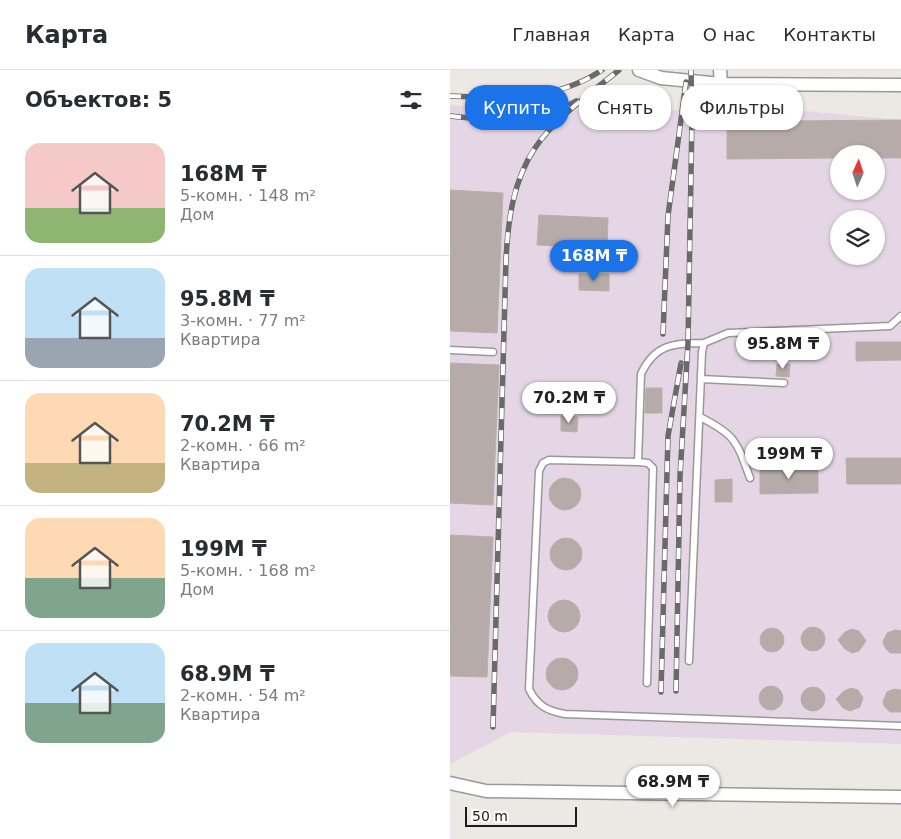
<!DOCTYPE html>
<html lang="ru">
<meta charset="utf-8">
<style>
:root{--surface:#fff;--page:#f7f7f7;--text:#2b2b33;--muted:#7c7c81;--line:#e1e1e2;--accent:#1a73e8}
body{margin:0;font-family:"DejaVu Sans",sans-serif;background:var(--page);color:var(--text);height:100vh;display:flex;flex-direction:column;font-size:19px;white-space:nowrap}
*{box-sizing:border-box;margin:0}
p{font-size:16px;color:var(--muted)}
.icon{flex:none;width:28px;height:28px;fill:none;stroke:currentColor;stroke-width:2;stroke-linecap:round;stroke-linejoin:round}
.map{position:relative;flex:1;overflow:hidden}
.side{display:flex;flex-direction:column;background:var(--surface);width:450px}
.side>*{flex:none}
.hud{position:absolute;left:15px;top:15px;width:360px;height:45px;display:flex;gap:10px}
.needle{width:32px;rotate:3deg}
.buttons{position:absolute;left:380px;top:75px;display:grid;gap:10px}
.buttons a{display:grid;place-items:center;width:55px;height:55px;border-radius:50%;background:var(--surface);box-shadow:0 1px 4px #0004;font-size:25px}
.scale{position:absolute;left:15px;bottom:12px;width:112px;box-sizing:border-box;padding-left:5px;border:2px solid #1c1c1c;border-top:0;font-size:14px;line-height:18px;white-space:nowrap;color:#1c1c1c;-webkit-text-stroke:4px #fff;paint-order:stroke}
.price{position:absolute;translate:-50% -42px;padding:0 11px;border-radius:18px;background:#fff;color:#222;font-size:16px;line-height:32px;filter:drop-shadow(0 1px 2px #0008)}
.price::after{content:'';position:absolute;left:50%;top:30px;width:15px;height:11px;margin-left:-8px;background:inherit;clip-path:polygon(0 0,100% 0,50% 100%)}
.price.active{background:var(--accent);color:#fff}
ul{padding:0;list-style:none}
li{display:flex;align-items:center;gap:15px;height:125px;padding:0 25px}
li+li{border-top:1px solid var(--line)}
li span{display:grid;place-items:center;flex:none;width:140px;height:100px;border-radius:15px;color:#555}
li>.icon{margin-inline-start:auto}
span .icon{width:60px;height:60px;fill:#fffc;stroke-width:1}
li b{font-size:21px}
h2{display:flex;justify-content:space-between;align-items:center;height:60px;padding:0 25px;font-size:21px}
.pill{padding:0 18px;border-radius:20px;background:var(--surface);box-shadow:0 1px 4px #0004;font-size:18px;line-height:45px}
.pill.active{background:var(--accent);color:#fff}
header{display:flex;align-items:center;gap:30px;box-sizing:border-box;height:70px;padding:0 25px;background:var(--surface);border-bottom:1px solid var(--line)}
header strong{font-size:24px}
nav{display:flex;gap:28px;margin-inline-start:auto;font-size:18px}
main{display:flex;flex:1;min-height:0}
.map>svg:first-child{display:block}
</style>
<header>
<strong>Карта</strong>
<nav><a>Главная</a><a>Карта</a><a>О нас</a><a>Контакты</a></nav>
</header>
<main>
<section class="side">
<h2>Объектов: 5<svg class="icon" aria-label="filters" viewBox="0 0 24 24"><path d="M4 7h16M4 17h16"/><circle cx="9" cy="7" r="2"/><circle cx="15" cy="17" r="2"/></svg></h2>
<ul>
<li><span style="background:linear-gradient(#f6c9c9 65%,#8fb573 0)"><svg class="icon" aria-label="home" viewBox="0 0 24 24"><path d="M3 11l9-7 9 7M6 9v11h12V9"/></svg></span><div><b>168M ₸</b><p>5-комн. · 148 m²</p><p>Дом</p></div></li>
<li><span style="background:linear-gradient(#bfe0f5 70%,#9aa5b1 0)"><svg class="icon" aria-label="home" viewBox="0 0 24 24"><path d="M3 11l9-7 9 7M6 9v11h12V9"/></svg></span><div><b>95.8M ₸</b><p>3-комн. · 77 m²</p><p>Квартира</p></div></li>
<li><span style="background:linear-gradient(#ffd9b3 70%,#c2b280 0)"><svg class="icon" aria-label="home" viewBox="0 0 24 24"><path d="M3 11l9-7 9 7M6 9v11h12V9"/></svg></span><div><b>70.2M ₸</b><p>2-комн. · 66 m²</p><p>Квартира</p></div></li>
<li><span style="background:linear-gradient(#ffd9b3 60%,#7fa58c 0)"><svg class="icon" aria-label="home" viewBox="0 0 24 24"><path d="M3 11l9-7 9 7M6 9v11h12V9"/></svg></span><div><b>199M ₸</b><p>5-комн. · 168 m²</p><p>Дом</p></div></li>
<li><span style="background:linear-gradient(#bfe0f5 60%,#7fa58c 0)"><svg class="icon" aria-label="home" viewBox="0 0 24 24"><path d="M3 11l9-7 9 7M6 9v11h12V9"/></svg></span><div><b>68.9M ₸</b><p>2-комн. · 54 m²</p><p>Квартира</p></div></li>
</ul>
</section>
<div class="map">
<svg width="451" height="769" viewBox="0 0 451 769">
<rect width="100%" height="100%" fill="#ece8e3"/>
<path fill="#e5d6e5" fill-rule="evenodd" d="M 0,35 L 145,41 L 334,39 L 451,50 L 451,674 L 61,662 L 0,694 ZM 389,84 L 426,84 L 426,121 L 389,121 ZM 389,149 L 426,149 L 426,186 L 389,186 Z"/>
<path fill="#b5aca9" stroke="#bcada7" d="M 277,39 L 334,39 L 334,51 L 451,50 L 451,88 L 426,88 L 426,84 L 389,84 L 389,88 L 277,89 Z
M 0,120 L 53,123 L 47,263 L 0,261 Z
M 89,145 L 158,148 L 157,177 L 87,175 Z
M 129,204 L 159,204 L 159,221 L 129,220 Z
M 406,272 L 451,272 L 451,290 L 406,291 Z
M 0,293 L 49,295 L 43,435 L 0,433 Z
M 327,294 L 340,294 L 339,307 L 326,306 Z
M 196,318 L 212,318 L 212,343 L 195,343 Z
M 111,346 L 128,347 L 127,362 L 111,361 Z
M 396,388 L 451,388 L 451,414 L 397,414 Z
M 368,396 L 368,423 L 310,424 L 310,398 Z
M99 424a16 16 0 1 1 32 0a16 16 0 1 1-32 0Z
M 282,409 L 282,432 L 265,432 L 265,410 Z
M 0,465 L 43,467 L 37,607 L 0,606 Z
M100 484a16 16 0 1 1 32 0a16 16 0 1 1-32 0Z
M98 546a16 16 0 1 1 32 0a16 16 0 1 1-32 0Z
M351 569a12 12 0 1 1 24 0a12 12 0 1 1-24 0Z
M310 570a12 12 0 1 1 24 0a12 12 0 1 1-24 0Z
M 402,559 L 409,561 L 416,571 L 409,581 L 402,583 L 395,579 L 388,570 L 395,562 Z
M 445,560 L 451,561 L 451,583 L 440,583 L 435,578 L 433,572 L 437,563 Z
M96 604a16 16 0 1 1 32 0a16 16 0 1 1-32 0Z
M309 628a12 12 0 1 1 24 0a12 12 0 1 1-24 0Z
M351 629a12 12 0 1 1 24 0a12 12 0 1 1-24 0Z
M 401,618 L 408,620 L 413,628 L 410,637 L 400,641 L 393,638 L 386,629 L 394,621 Z
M 444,619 L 451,620 L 451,642 L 440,642 L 434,636 L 433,631 L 437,622 Z"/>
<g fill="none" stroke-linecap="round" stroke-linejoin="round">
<defs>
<path id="lane" d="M 254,273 C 224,273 205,274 191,304 L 188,392 L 99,390 L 93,393 L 89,401 L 79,619 C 87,636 98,641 115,644 L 451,656
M 0,280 L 43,282
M 251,309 L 334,313
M 250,347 C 286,365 287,372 300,408
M 188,392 L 198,393 L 203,398 L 197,613
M 239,591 L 252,282 L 254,273 L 278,263 L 440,256 L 451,246"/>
<path id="street" d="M 189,0 L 211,8 L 271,14 L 451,15
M 270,0 L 271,14
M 0,713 L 36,721 L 451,727"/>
</defs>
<use href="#lane" stroke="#999" stroke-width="9"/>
<use href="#street" stroke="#999" stroke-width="15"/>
<use href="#lane" stroke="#fff" stroke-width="6"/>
<use href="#street" stroke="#fff" stroke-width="12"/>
<defs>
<path id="rail" d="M 0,26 C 53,29 106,31 152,0
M 0,46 C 43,51 88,54 126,31
M 213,264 L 218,146 L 236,12
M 226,621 L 230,406 L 238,273 L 242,47 L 241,0
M 211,622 L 218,366 L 231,293
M 43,657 L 56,189 C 58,150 63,111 85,78 C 104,49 142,22 169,0"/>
</defs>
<use href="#rail" stroke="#6a6a6a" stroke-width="5.5"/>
<use href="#rail" stroke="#fff" stroke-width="4" stroke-dasharray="11" stroke-linecap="butt"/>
</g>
</svg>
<div class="buttons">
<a><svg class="needle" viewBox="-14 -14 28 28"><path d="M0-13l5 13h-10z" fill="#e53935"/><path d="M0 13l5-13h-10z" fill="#7c7c81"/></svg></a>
<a><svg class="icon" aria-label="layers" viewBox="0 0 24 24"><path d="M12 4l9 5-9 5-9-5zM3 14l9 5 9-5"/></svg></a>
</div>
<div class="scale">50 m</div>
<b class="price active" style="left:144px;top:212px">168M ₸</b>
<b class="price" style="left:333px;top:300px">95.8M ₸</b>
<b class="price" style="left:119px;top:354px">70.2M ₸</b>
<b class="price" style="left:339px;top:410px">199M ₸</b>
<b class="price" style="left:223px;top:738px">68.9M ₸</b>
<div class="hud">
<a class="pill active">Купить</a>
<a class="pill">Снять</a>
<a class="pill">Фильтры</a>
</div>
</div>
</main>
